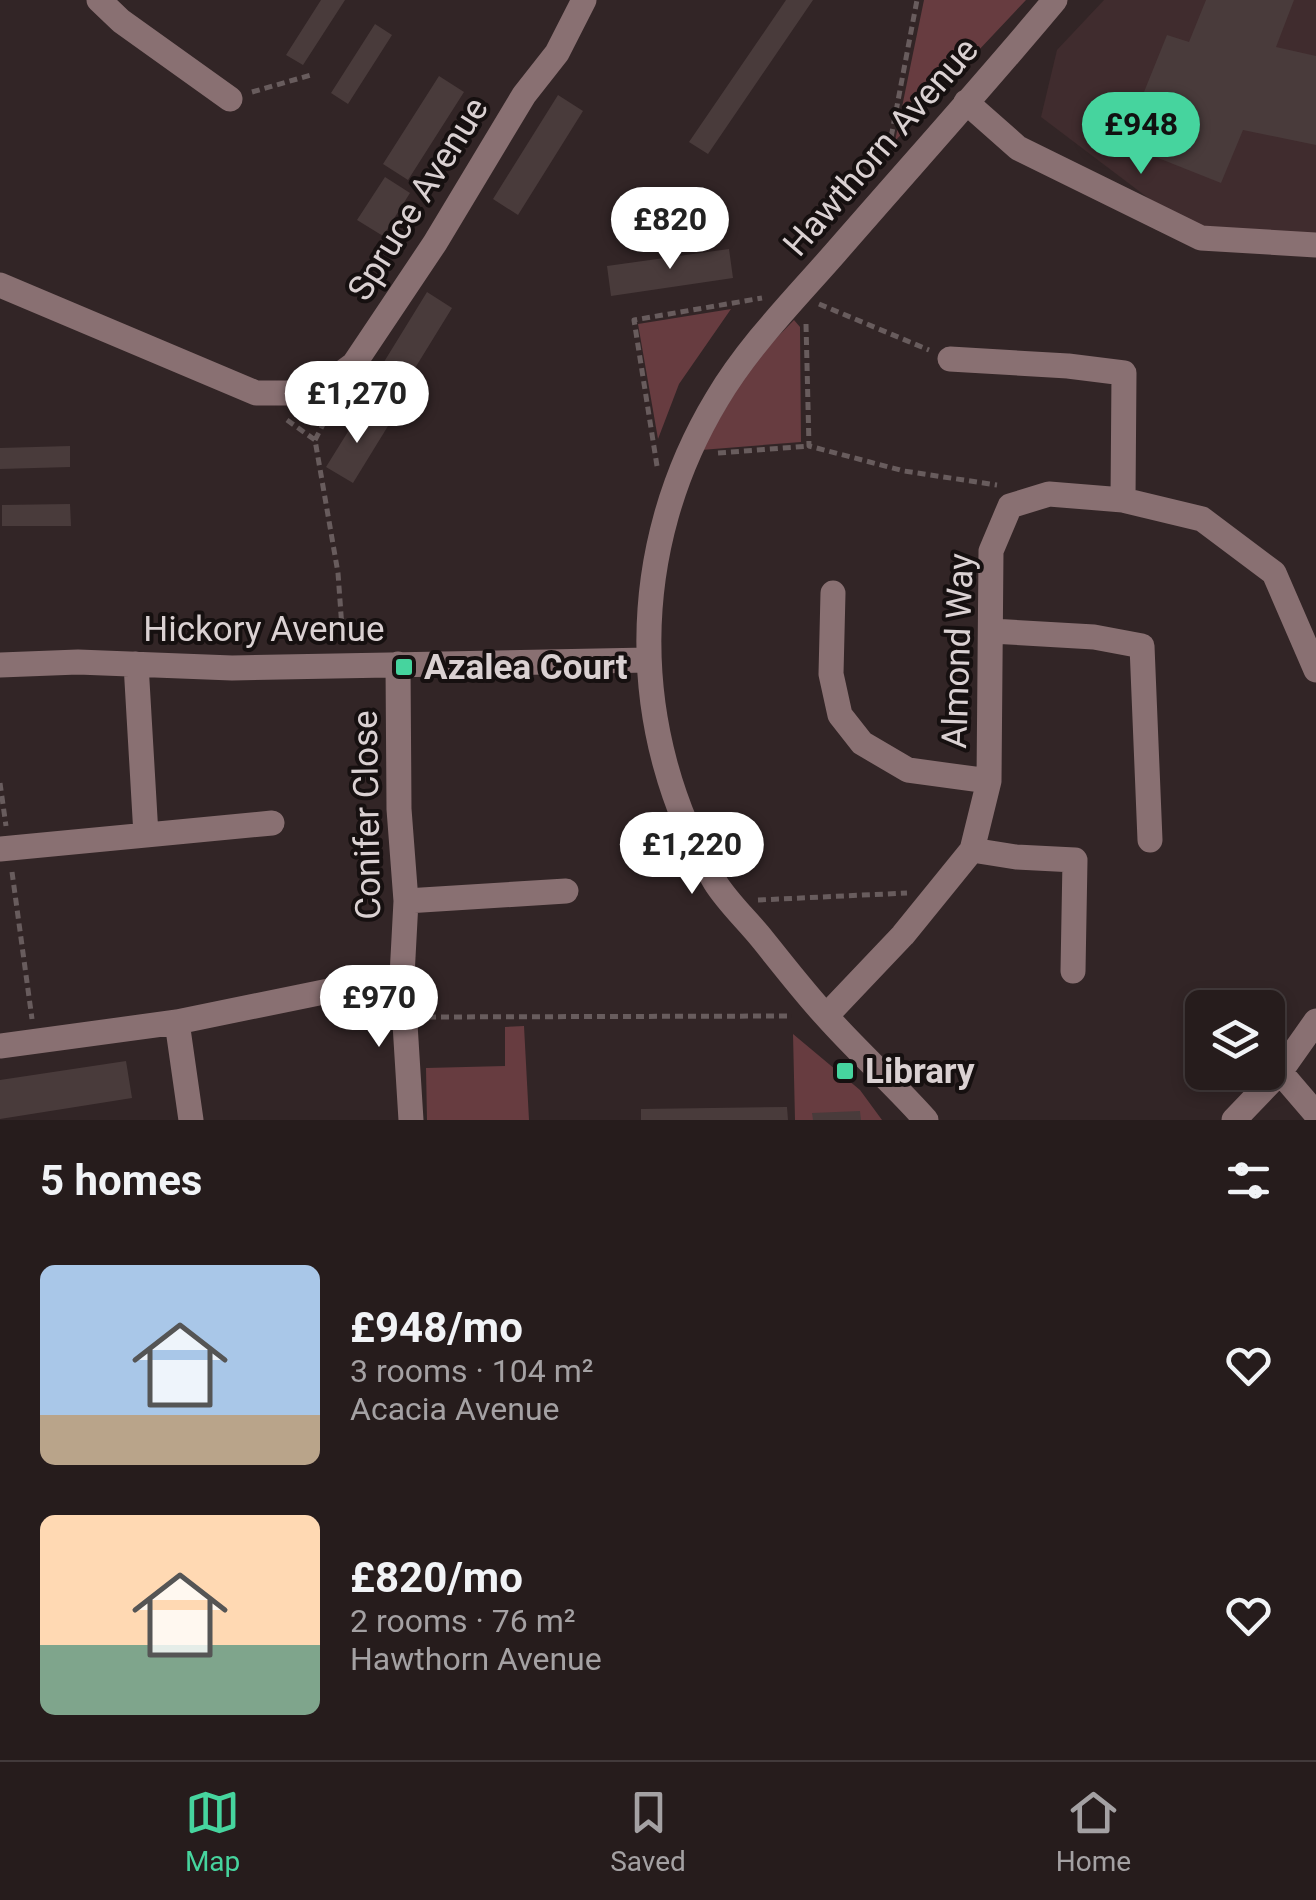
<!DOCTYPE html>
<meta charset="utf-8">
<style>
:root{--surface:#261c1c;--page:#322929;--text:#f1f3f6;--muted:#a4a1a3;--line:#423a3b;--accent:#46d49e}
body{margin:0;font-family:Roboto,sans-serif;background:var(--page);color:var(--text);height:100vh;display:flex;flex-direction:column;font-size:38px;white-space:nowrap}
*{box-sizing:border-box;margin:0}
p{font-size:32px;color:var(--muted)}
.icon{flex:none;width:55px;height:55px;fill:none;stroke:currentColor;stroke-width:2;stroke-linecap:round;stroke-linejoin:round}
.map{position:relative;height:1120px;overflow:hidden}
.details{display:flex;flex-direction:column;background:var(--surface);flex:1}
.details>*{flex:none}
.tools{position:absolute;left:1185px;top:990px;display:grid;gap:20px}
.tools a{display:grid;place-items:center;width:100px;height:100px;border-radius:15px;background:var(--surface);box-shadow:0 5px 15px #0003,0 0 0 2px var(--line);font-size:50px}
.price{position:absolute;translate:-50% -85px;padding:0 22px;border-radius:35px;background:#fff;color:#222;font-size:32px;line-height:65px;filter:drop-shadow(0 2px 5px #0008)}
.price::after{content:'';position:absolute;left:50%;top:60px;width:30px;height:22px;margin-left:-15px;background:inherit;clip-path:polygon(0 0,100% 0,50% 100%)}
.price.current{background:var(--accent);color:#111}
ul{padding:0;list-style:none}
li{display:flex;align-items:center;gap:30px;height:250px;padding:0 40px}
li span{display:grid;place-items:center;flex:none;width:280px;height:200px;border-radius:15px;color:#555}
li>.icon{margin-inline-start:auto}
span .icon{width:120px;height:120px;fill:#fffc;stroke-width:1}
li b{font-size:42px}
h2{display:flex;justify-content:space-between;align-items:center;height:120px;padding:0 40px;font-size:42px}
.menu{display:flex;justify-content:space-around;align-items:center;height:140px;border-top:2px solid var(--line);background:var(--surface);font-size:28px;color:var(--muted)}
.menu a{display:grid;justify-items:center;gap:5px}
.menu .current{color:var(--accent)}
.map>svg:first-child{display:block}
</style>
<div class="map">
<svg width="1316" height="1120" viewBox="0 0 1316 1120">
<rect width="100%" height="100%" fill="#322526"/>
<path fill="#402c2e" d="M 1104,0 L 1316,0 L 1316,245 L 1201,238 L 1041,117 L 1057,50 Z"/>
<path fill="#673c40" d="M 924,0 L 1026,0 L 977,52 L 952,60 L 921,97 L 911,124 L 895,141 Z
M 731,309 L 679,384 L 658,439 L 638,324 Z
M 794,320 L 800,327 L 801,442 L 701,450 L 753,362 Z
M 524,1026 L 529,1120 L 427,1120 L 426,1068 L 505,1066 L 505,1027 Z
M 793,1034 L 860,1090 L 882,1120 L 795,1120 Z"/>
<path fill="#493b3b" d="M 321,0 L 345,0 L 303,65 L 286,55 Z
M 786,0 L 813,0 L 708,154 L 689,142 Z
M 1206,0 L 1294,0 L 1276,47 L 1316,56 L 1316,145 L 1243,130 L 1221,183 L 1123,144 L 1167,35 L 1189,42 Z
M 375,24 L 392,35 L 348,104 L 331,93 Z
M 439,76 L 464,92 L 408,180 L 383,164 Z
M 558,95 L 583,111 L 518,215 L 493,199 Z
M 385,177 L 410,193 L 383,236 L 357,220 Z
M 729,249 L 733,278 L 611,296 L 607,266 Z
M 427,292 L 452,308 L 388,412 L 363,396 Z
M 362,409 L 388,426 L 353,483 L 326,467 Z
M 70,446 L 70,467 L 0,469 L 0,448 Z
M 70,504 L 71,526 L 2,526 L 2,505 Z
M 126,1061 L 132,1098 L 0,1119 L 0,1080 Z
M 787,1107 L 788,1120 L 641,1120 L 641,1109 Z
M 860,1111 L 861,1120 L 813,1120 L 812,1113 Z"/>
<g fill="none" stroke-linecap="round" stroke-linejoin="round">
<path stroke="#685c5d" stroke-width="5" stroke-dasharray="8 5" stroke-linecap="butt" d="M 252,92 L 311,75
M 893,149 L 890,143 L 917,0
M 819,304 L 929,350
M 806,324 L 809,446 L 904,471 L 997,485
M 287,420 L 315,440 L 338,573 L 343,642
M 315,440 L 332,407
M 718,453 L 809,446
M 657,466 L 634,320 L 762,298
M 0,783 L 6,826
M 12,872 L 32,1019
M 758,900 L 907,893
M 428,1017 L 792,1016"/>
<path stroke="#897072" stroke-width="25" d="M 99,0 L 121,21 L 230,99
M 966,102 L 1018,148 L 1201,238 L 1316,245
M 0,285 L 256,393 L 295,393 L 328,383 L 354,364 L 435,243 L 524,95 L 557,53 L 584,0
M 950,359 L 1068,366 L 1124,373 L 1123,500
M 833,593 L 831,674 L 840,715 L 862,743 L 908,770 L 989,781
M 991,631 L 1094,637 L 1142,646 L 1150,840
M 136,664 L 146,835
M 0,665 L 78,662 L 232,668 L 648,660
M 0,849 L 272,823
M 972,850 L 1016,857 L 1075,860 L 1073,971
M 406,901 L 566,891
M 402,976 L 411,1120
M 826,1016 L 903,935 L 972,850 L 989,781 L 991,551 L 1010,506 L 1049,494 L 1123,500 L 1202,519 L 1274,573 L 1316,670
M 177,1022 L 191,1120
M 0,1046 L 177,1022 L 402,976 L 406,901 L 399,809 L 398,664
M 1280,1072 L 1316,1114
M 926,1120 C 894,1084 858,1052 826,1016 C 804,992 784,966 763,940 C 748,921 728,903 715,882 C 626,731 627,548 717,399 C 749,345 795,299 836,252 C 909,168 984,85 1055,0
M 1234,1120 L 1280,1072 L 1316,1021"/>
</g>
<g fill="#46d49e" stroke="#161010" stroke-width="4">
<rect x="394" y="657" width="20" height="20" rx="5"/>
<rect x="835" y="1061" width="20" height="20" rx="5"/>
</g>
<g text-anchor="middle" dominant-baseline="central" stroke-width="8" stroke-linejoin="round" paint-order="stroke">
<g font-size="35" fill="#dad1d2" stroke="#161010">
<text transform="translate(881 147) rotate(-49)">Hawthorn Avenue</text>
<text transform="translate(418 199) rotate(-58)">Spruce Avenue</text>
<text x="264" y="629">Hickory Avenue</text>
<text transform="translate(958 651) rotate(-88)">Almond Way</text>
<text transform="translate(367 815) rotate(-91)">Conifer Close</text>
</g>
<g font-size="35" font-weight="bold" fill="#dad1d2" stroke="#161010" text-anchor="start">
<text x="424" y="667">Azalea Court</text>
<text x="865" y="1071">Library</text>
</g>
</g>
</svg>
<div class="tools">
<a><svg class="icon" aria-label="layers" viewBox="0 0 24 24"><path d="M12 4l9 5-9 5-9-5zM3 14l9 5 9-5"/></svg></a>
</div>
<b class="price current" style="left:1141px;top:177px">£948</b>
<b class="price" style="left:670px;top:272px">£820</b>
<b class="price" style="left:357px;top:446px">£1,270</b>
<b class="price" style="left:692px;top:897px">£1,220</b>
<b class="price" style="left:379px;top:1050px">£970</b>
</div>
<section class="details">
<h2>5 homes<svg class="icon" aria-label="filters" viewBox="0 0 24 24"><path d="M4 7h16M4 17h16"/><circle cx="9" cy="7" r="2"/><circle cx="15" cy="17" r="2"/></svg></h2>
<ul>
<li><span style="background:linear-gradient(#a9c7e8 75%,#b9a48a 0)"><svg class="icon" aria-label="home" viewBox="0 0 24 24"><path d="M3 11l9-7 9 7M6 9v11h12V9"/></svg></span><div><b>£948/mo</b><p>3 rooms · 104 m²</p><p>Acacia Avenue</p></div><svg class="icon" aria-label="heart" viewBox="0 0 24 24"><path d="M12 20l-8-8c-3-5 5-10 8-4 3-6 11-1 8 4z"/></svg></li>
<li><span style="background:linear-gradient(#ffd9b3 65%,#7fa58c 0)"><svg class="icon" aria-label="home" viewBox="0 0 24 24"><path d="M3 11l9-7 9 7M6 9v11h12V9"/></svg></span><div><b>£820/mo</b><p>2 rooms · 76 m²</p><p>Hawthorn Avenue</p></div><svg class="icon" aria-label="heart" viewBox="0 0 24 24"><path d="M12 20l-8-8c-3-5 5-10 8-4 3-6 11-1 8 4z"/></svg></li>
</ul>
</section>
<nav class="menu">
<a class="current"><svg class="icon" aria-label="map" viewBox="0 0 24 24"><path d="M3 6l6-2 6 2 6-2v14l-6 2-6-2-6 2zM9 4v14M15 6v14"/></svg>Map</a>
<a><svg class="icon" aria-label="saved" viewBox="0 0 24 24"><path d="M7 4h10v16l-5-4-5 4z"/></svg>Saved</a>
<a><svg class="icon" aria-label="home" viewBox="0 0 24 24"><path d="M3 11l9-7 9 7M6 9v11h12V9"/></svg>Home</a>
</nav>
